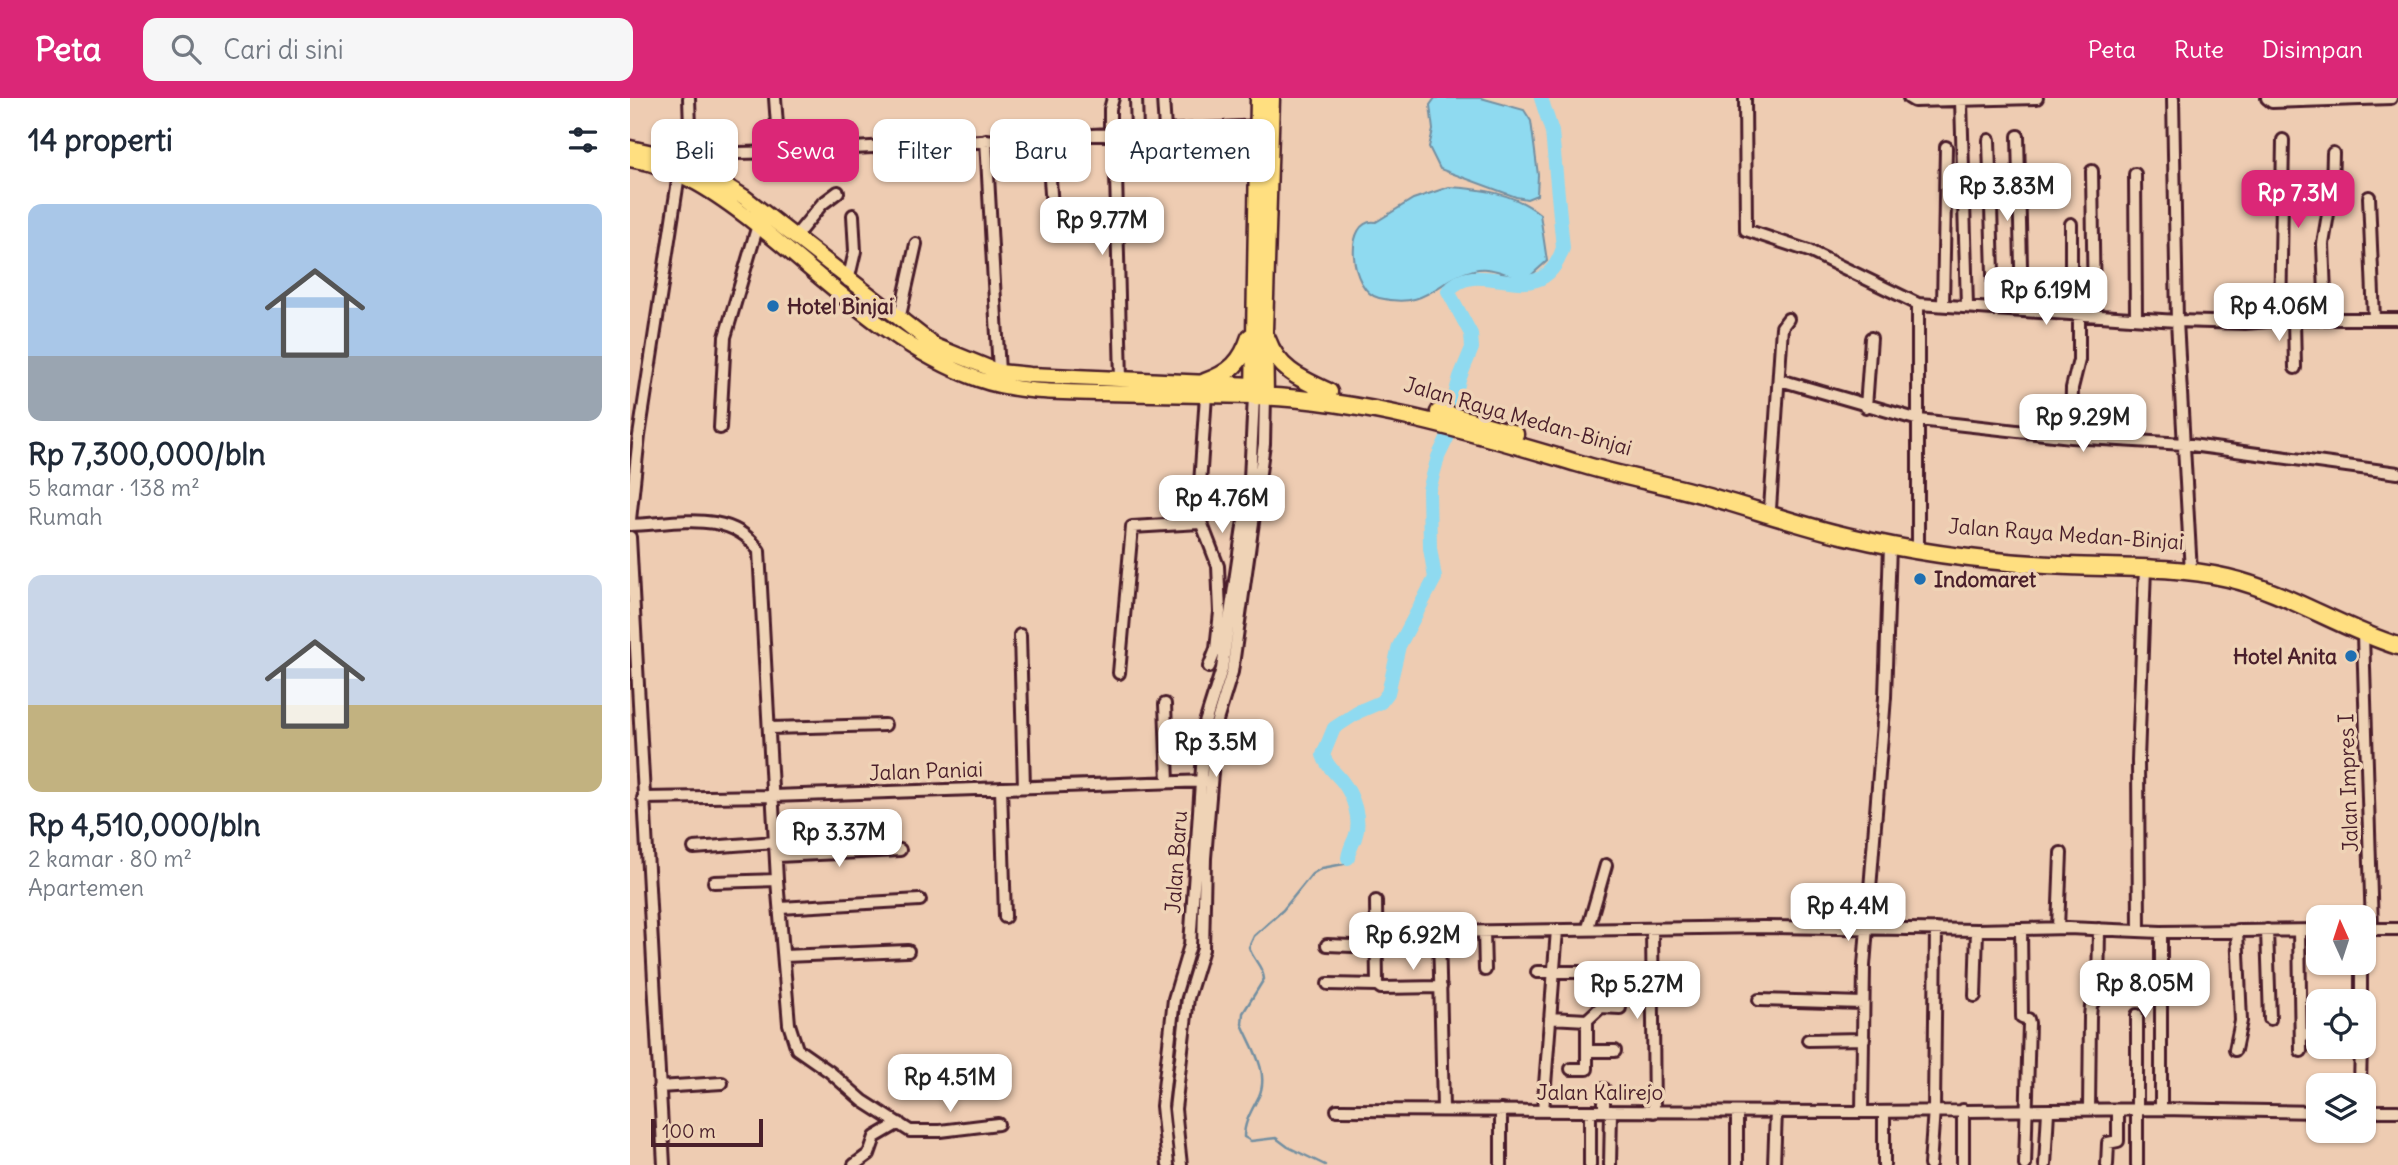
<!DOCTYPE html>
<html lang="id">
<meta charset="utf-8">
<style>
:root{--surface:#fff;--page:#f6f6f7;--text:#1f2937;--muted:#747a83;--accent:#db2777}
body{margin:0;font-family:Delius,sans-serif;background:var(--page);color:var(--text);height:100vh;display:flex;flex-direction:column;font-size:26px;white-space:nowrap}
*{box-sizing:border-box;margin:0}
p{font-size:23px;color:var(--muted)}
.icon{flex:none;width:38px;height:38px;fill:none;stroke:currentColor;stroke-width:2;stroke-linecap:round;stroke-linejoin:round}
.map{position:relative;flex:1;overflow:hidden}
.panel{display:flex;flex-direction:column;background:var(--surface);width:630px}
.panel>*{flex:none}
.hud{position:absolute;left:21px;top:21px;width:665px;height:63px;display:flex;gap:14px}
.needle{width:46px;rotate:357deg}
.fabs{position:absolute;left:1676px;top:807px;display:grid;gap:14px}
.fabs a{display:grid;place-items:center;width:70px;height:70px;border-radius:14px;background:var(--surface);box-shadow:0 2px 5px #0004;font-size:35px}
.scale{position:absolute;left:21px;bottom:18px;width:112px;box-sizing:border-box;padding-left:7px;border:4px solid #4a1f2b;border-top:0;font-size:19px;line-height:24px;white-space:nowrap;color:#4a1f2b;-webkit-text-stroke:5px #efd3b6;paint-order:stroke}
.price{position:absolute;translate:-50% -60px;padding:0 16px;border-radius:14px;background:#fff;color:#222;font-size:23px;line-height:46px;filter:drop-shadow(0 2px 4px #0008)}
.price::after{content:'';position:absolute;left:50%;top:42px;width:21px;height:16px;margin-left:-10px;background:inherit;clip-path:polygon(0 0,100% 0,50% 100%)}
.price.current{background:var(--accent);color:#fff}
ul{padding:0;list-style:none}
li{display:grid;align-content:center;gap:14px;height:371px;padding:0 28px}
li span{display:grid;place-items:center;height:217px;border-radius:14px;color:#555}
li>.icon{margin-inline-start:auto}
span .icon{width:126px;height:126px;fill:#fffc;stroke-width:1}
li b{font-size:30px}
h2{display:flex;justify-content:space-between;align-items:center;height:84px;padding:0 28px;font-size:30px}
.chip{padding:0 24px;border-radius:14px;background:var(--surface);box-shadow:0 2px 5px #0004;font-size:24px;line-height:63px}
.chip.current{background:var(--accent);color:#fff}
header{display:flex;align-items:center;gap:42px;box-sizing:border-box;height:98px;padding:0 35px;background:var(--accent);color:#fff}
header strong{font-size:33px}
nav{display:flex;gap:38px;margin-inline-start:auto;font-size:24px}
.search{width:490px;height:63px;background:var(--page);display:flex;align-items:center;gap:18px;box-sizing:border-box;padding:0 24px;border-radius:14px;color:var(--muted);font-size:26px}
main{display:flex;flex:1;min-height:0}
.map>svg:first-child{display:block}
</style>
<header>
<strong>Peta</strong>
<div class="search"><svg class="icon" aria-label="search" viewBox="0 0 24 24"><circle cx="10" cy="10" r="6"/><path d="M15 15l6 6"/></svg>Cari di sini</div>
<nav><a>Peta</a><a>Rute</a><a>Disimpan</a></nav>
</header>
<main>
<section class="panel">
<h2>14 properti<svg class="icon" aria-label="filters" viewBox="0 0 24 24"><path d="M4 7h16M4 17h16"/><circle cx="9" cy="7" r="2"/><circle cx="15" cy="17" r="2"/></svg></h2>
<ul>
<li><span style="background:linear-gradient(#a9c7e8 70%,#9aa5b1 0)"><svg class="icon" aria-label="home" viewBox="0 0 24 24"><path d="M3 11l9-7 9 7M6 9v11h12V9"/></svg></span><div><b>Rp 7,300,000/bln</b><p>5 kamar · 138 m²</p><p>Rumah</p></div></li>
<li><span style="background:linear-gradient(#c9d6e8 60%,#c2b280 0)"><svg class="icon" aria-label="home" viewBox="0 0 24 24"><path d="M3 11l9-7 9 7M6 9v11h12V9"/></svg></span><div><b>Rp 4,510,000/bln</b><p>2 kamar · 80 m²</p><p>Apartemen</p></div></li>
</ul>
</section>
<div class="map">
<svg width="1768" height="1067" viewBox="0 0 1768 1067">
<rect width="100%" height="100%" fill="#eeccb2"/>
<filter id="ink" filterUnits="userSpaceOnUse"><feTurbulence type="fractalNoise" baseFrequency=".0143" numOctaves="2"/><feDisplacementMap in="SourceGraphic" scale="14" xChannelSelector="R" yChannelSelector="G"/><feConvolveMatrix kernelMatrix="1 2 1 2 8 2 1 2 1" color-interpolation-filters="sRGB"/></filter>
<g filter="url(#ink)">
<path fill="#8fdaf0" stroke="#738fa1" stroke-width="2" d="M 805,0 L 851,0 L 894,12 L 901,23 L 908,77 L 907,97 L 897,101 L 886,99 L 810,71 L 799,49 L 803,32 L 800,7 Z
M 819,89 C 852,91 884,95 910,116 L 917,163 L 897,181 C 879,180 863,167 844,172 C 805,182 799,212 749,200 C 719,193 713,119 746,124 L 783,101 Z"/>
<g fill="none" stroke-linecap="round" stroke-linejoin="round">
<path stroke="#738fa1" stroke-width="2.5" d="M 695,1067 L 658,1049 L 646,1040 L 621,1043 L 614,1039 C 614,1024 622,1012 629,998 C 640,974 621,948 612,926 L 613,915 L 634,881 C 633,868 622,861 619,849 L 624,838 L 653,812 L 682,776 L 692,770 L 714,766 L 718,760"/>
<path stroke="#8fdaf0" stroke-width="14" d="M 718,760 C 719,752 722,747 725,740 C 732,722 723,697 712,683 C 704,673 697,669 693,657 L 704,630 L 730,613 L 751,604 L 758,595 L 769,548 L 805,480 L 800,450 L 799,392 L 808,359 L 820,334 L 822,308 L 830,279 L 842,250 L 841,236 L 818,193 C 850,154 910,220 933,150 L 922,34 L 911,0"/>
<defs>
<path id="minor" d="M 59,0 L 61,60
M 145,0 L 149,54
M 506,0 L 507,33
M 533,0 L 535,32
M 1115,0 L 1116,132 L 1179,153 L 1288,206 L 1547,223 L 1615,225 L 1664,221 L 1768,221
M 1279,0 L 1284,3 L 1407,0
M 1543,0 L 1547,223 L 1561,474
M 1637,0 L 1642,4 L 1761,0
M 1331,2 L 1337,208
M 485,34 L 491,282
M 480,35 L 480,11 L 483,0
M 417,38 L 422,110
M 1388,38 L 1392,211
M 356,42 L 369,274
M 1359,42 L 1364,209
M 62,56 L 149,54 L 629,28
M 1462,73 L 1464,216
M 1505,76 L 1506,219
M 1739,99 L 1744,221
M 164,140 L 192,106 L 208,94
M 218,183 L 225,153 L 223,117
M 1288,206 L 1288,445
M 1313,207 L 1316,49
M 1441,215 L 1441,126
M 1664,221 L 1665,270
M 1696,221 L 1693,146 L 1702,92 L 1703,55
M 269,222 L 286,146
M 1650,223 L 1653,42
M 1150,282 L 1289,322 L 1441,339 L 1554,346 L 1768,375
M 576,297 L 568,416 L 588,468 L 590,514 L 586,551 L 579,569
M 1236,309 L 1241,240
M 90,330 L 95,239 L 128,127
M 1441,339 L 1442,290 L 1449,262 L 1449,215
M 1140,411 L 1152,229 L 1158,221
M 0,422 L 9,338 L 49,76
M 0,427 C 43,426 102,410 129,453 L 147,782 L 159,926 L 167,951 L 200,974 L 233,1003 L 280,1033 L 310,1033 L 368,1026
M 0,439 L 34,1067
M 390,537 L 394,689
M 1733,537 L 1742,831
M 489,575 L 502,429 L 570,425
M 535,606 L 538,684
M 140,630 L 255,627
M 371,690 L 375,819
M 13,700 L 143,698 L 577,683
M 64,750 L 146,744
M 147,758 L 270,752
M 84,784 L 147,782
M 746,803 L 747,887
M 150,810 L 290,802
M 958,830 L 976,767
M 1428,830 L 1431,755
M 1022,831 L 1024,1014
M 1391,831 L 1392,919 L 1398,921 L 1399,925 L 1395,1067
M 1734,831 L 1768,831
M 1637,832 L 1640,921
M 809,833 L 813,1011
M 1509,833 L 1508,662 L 1515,470
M 1669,833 L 1671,953
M 854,834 L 855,872
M 747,835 L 1133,829 L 1347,832 L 1438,830 L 1531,834 L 1689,832
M 697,847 L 747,849
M 154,858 L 278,853
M 1731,864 L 1731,903
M 907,874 L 958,874
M 698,886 L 747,887 L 751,890 L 811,889
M 1345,898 L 1347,832
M 1129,902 L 1233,905
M 920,920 L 957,922 L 971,909 L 990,910
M 1673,937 L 1689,935
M 1178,942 L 1234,941
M 1605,952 L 1611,923 L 1607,832
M 957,953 L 985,953
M 941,971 L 957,971 L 957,922
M 1730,987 L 1731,948
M 29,989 L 92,985
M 1531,1011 L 1531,834
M 707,1012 L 1232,1014 L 1531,1011 L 1689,1014
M 871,1012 L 871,1067
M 1459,1012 L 1460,919 L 1461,908 L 1468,895 L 1469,831
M 913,1013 L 927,832
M 974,1013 L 974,991
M 1734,1013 L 1768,1013
M 1232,1014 L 1234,868 L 1255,599 L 1260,447
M 224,1067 L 239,1056 L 245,1039 L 269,1025
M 538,1067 L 532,1008 L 544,901 L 560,847 L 575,625 L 592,571 L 620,381 L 624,298
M 551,1067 L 545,1011 L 558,900 L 573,851 L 575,760 L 586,626 L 602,574 L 634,346 L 635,298
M 960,1067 L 960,1013
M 980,1067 L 981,1013
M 1107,1067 L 1107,1014
M 1144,1067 L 1146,1013
M 1254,1067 L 1254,1014
M 1300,1067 L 1304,1011 L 1306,831
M 1333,1067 L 1333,1012
M 1415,1067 L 1418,1013
M 1477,1067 L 1478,1045 L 1488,1043 L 1488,1012
M 1507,1067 L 1507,917"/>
<path id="major" d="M 0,50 L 41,59 L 71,72 L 114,99 L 305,248 L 369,274 L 400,277 L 623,287
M 0,61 C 48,68 89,97 126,126 C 196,181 262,250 348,281 C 387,295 434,294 474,295 C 524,296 574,297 624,298"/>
<path id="highway" d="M 629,0 L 624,298 C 737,302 839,333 947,365 C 989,378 1032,385 1074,397 C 1121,410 1168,427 1216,438 C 1287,455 1365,465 1439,468 C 1491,470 1546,468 1598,480 C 1657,494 1710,530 1768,548
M 637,241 C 648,272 671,281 699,294
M 575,284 C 600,275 612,264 620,239
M 635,298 L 634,232 L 641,0
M 809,314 L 885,336"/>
</defs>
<use href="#minor" stroke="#4a1f2b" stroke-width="16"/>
<use href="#major" stroke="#4a1f2b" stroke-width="19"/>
<use href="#highway" stroke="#4a1f2b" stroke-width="21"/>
<use href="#minor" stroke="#efd3b6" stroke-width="10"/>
<use href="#major" stroke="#ffdf80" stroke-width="14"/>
<use href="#highway" stroke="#ffdf80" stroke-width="16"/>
</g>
</g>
<g fill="#1f6fb2" stroke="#efd3b6" stroke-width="2.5">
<circle cx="143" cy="208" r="7"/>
<circle cx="1290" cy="481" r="7"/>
<circle cx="1721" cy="558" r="7"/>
</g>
<g text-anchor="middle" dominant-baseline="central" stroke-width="7" stroke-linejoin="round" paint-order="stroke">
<g font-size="21" font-weight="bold" fill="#4a1f2b" stroke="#efd3b6" text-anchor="start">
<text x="157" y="208">Hotel Binjai</text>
<text x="1304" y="481">Indomaret</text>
<text x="1707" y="558" text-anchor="end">Hotel Anita</text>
</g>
<g font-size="21" fill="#4a1f2b" stroke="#efd3b6">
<text transform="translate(888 318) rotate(16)">Jalan Raya Medan-Binjai</text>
<text transform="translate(1436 436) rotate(4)">Jalan Raya Medan-Binjai</text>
<text transform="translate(296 673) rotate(-2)">Jalan Paniai</text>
<text transform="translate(1718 685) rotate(-92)">Jalan Impres I</text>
<text transform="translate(546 764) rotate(-86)">Jalan Baru</text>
<text x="970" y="994">Jalan Kalirejo</text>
</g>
</g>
</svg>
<div class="fabs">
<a><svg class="needle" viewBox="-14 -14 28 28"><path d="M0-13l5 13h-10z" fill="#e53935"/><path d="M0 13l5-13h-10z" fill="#747a83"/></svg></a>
<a><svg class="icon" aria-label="locate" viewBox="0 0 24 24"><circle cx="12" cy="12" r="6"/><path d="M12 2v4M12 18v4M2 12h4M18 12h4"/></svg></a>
<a><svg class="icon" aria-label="layers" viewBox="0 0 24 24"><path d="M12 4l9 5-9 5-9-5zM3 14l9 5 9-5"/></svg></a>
</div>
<div class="scale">100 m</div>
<b class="price" style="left:1377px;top:125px">Rp 3.83M</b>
<b class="price current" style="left:1668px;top:132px">Rp 7.3M</b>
<b class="price" style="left:472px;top:159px">Rp 9.77M</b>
<b class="price" style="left:1416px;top:229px">Rp 6.19M</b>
<b class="price" style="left:1649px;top:245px">Rp 4.06M</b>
<b class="price" style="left:1453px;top:356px">Rp 9.29M</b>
<b class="price" style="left:592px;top:437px">Rp 4.76M</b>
<b class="price" style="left:586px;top:681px">Rp 3.5M</b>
<b class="price" style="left:209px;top:771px">Rp 3.37M</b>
<b class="price" style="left:1218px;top:845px">Rp 4.4M</b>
<b class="price" style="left:783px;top:874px">Rp 6.92M</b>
<b class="price" style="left:1515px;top:922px">Rp 8.05M</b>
<b class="price" style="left:1007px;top:923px">Rp 5.27M</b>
<b class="price" style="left:320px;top:1016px">Rp 4.51M</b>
<div class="hud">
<a class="chip">Beli</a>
<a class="chip current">Sewa</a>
<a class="chip">Filter</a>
<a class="chip">Baru</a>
<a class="chip">Apartemen</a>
</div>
</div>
</main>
